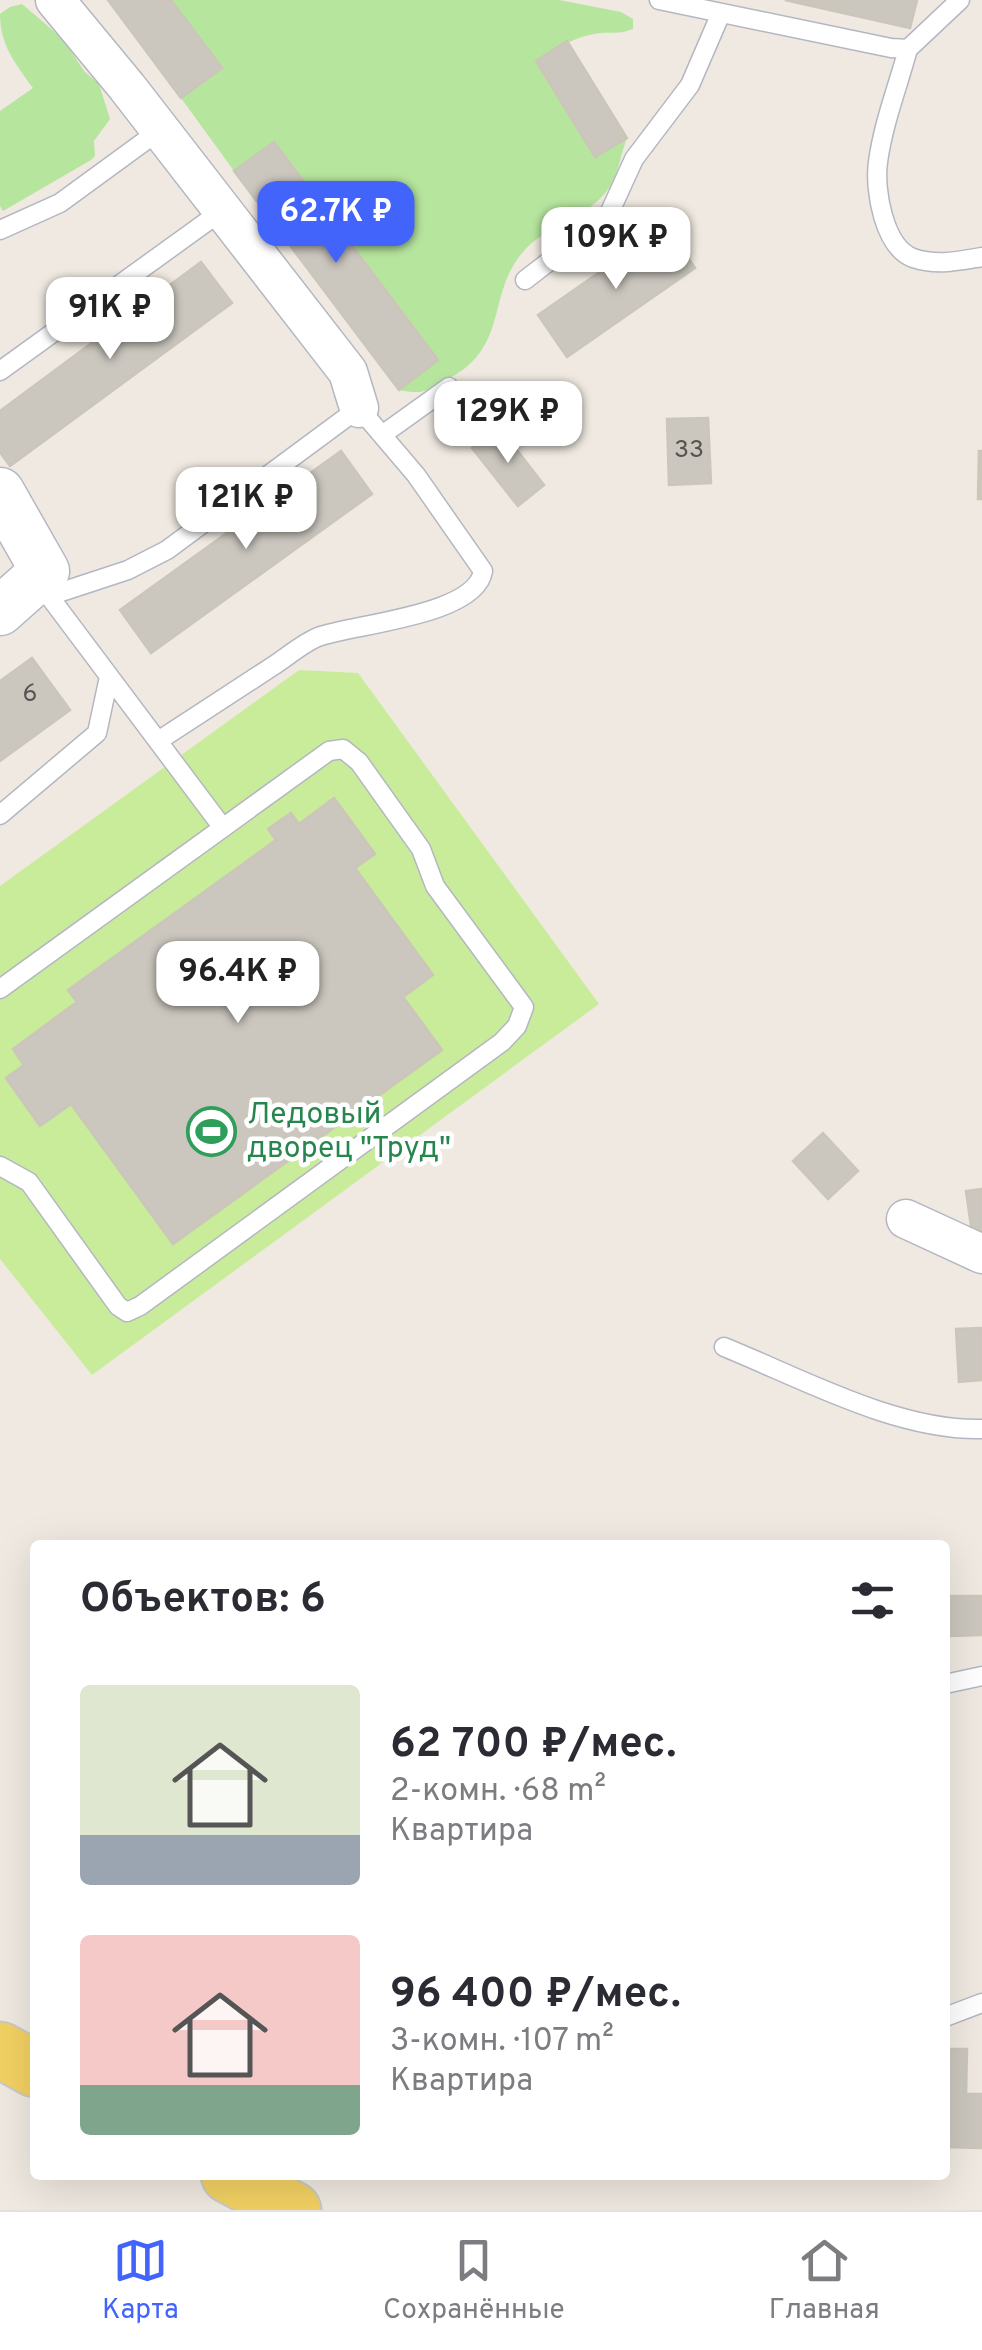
<!DOCTYPE html>
<html lang="ru">
<meta charset="utf-8">
<style>
:root{--surface:#fff;--page:#f7f7f7;--text:#2b2b33;--muted:#7c7c81;--line:#e1e1e2;--accent:#4264fb}
body{margin:0;font-family:Overpass,sans-serif;background:var(--page);color:var(--text);height:100vh;display:flex;flex-direction:column;font-size:38px;white-space:nowrap}
*{box-sizing:border-box;margin:0}
p{font-size:32px;color:var(--muted)}
.icon{flex:none;width:55px;height:55px;fill:none;stroke:currentColor;stroke-width:2;stroke-linecap:round;stroke-linejoin:round}
.map{position:relative;flex:1;overflow:hidden}
.drawer{position:absolute;left:30px;top:1540px;width:920px;height:640px;display:flex;flex-direction:column;background:var(--surface);border-radius:10px;box-shadow:0 10px 40px #0002}
.drawer>*{flex:none}
.price{position:absolute;translate:-50% -85px;padding:0 22px;border-radius:20px;background:#fff;color:#222;font-size:32px;line-height:65px;filter:drop-shadow(0 2px 5px #0008)}
.price::after{content:'';position:absolute;left:50%;top:60px;width:30px;height:22px;margin-left:-15px;background:inherit;clip-path:polygon(0 0,100% 0,50% 100%)}
.price.selected{background:var(--accent);color:#fff}
ul{padding:0;list-style:none}
li{display:flex;align-items:center;gap:30px;height:250px;padding:0 50px}
li span{display:grid;place-items:center;flex:none;width:280px;height:200px;border-radius:10px;color:#555}
li>.icon{margin-inline-start:auto}
span .icon{width:120px;height:120px;fill:#fffc;stroke-width:1}
li b{font-size:42px}
h2{display:flex;justify-content:space-between;align-items:center;height:120px;padding:0 50px;font-size:42px}
.dock{display:flex;justify-content:space-around;align-items:center;height:140px;border-top:2px solid var(--line);background:var(--surface);font-size:28px;color:var(--muted)}
.dock a{display:grid;justify-items:center;gap:5px}
.dock .selected{color:var(--accent)}
.map>svg:first-child{display:block}
</style>
<div class="map">
<svg width="982" height="2210" viewBox="0 0 982 2210">
<rect width="100%" height="100%" fill="#efe9e1"/>
<path fill="#b6e59e" d="M 171,0 L 559,0 L 621,12 L 633,19 L 633,29 C 619,35 609,31 594,34 C 572,38 555,49 536,61 L 594,157 L 627,138 C 621,153 618,175 609,188 C 589,218 545,225 523,252 C 486,294 510,347 448,379 C 427,391 423,395 399,390 L 438,360 L 274,142 L 234,171 L 181,98 L 222,68 Z
M 22,4 L 63,39 L 84,71 L 99,84 L 110,119 L 94,141 L 95,156 L 91,160 L 3,211 L 0,206 L 0,111 L 33,88 C 15,63 0,45 0,14 L 10,7 Z"/>
<path fill="#c9ec9a" d="M 299,670 L 358,673 L 599,1004 L 92,1375 L 0,1259 L 0,886 Z"/>
<path fill="#cbc7bf" stroke="#cbc5ba" stroke-width="2.5" d="M 108,0 L 171,0 L 222,68 L 181,98 Z
M 785,0 L 917,0 L 910,28 Z
M 567,41 L 627,138 L 595,157 L 536,61 Z
M 274,142 L 438,360 L 399,390 L 234,171 Z
M 666,226 L 695,268 L 567,357 L 538,315 Z
M 201,262 L 232,303 L 10,466 L 0,452 L 0,411 Z
M 708,418 L 711,483 L 669,485 L 667,419 Z
M 499,427 L 544,485 L 518,506 L 472,448 Z
M 341,451 L 372,494 L 151,653 L 120,610 Z
M 979,451 L 982,451 L 982,499 L 978,499 Z
M 32,658 L 70,710 L 0,761 L 0,681 Z
M 334,798 L 375,854 L 355,868 L 433,975 L 403,997 L 442,1050 L 173,1244 L 71,1104 L 40,1126 L 6,1078 L 24,1065 L 13,1049 L 77,1002 L 68,990 L 276,840 L 268,829 L 291,813 L 299,824 Z
M 823,1133 L 858,1171 L 828,1199 L 793,1161 Z
M 982,1189 L 982,1232 L 972,1233 L 966,1191 Z
M 982,1328 L 982,1380 L 959,1382 L 956,1329 Z
M 950,1596 L 982,1596 L 982,1635 L 950,1636 Z
M 945,2049 L 967,2049 L 966,2094 L 982,2094 L 982,2148 L 945,2147 Z"/>
<g fill="none" stroke-linecap="round" stroke-linejoin="round">
<defs>
<path id="service" d="M 659,0 L 891,48 L 908,49 L 960,0
M 908,49 C 898,86 883,124 878,162 C 874,190 884,247 913,258 C 937,266 958,261 982,257
M 0,230 L 60,203 L 160,130
M 525,280 L 608,216 L 634,159 L 690,85 L 721,13
M 0,371 L 223,210
M 382,435 L 449,387
M 43,588 L 223,828
M 49,596 L 128,570 L 167,550 L 359,408 L 416,475 L 483,571 C 476,616 353,624 318,637 C 303,643 287,657 273,666 C 235,691 196,716 158,741
M 0,815 L 97,733 L 109,677
M 0,989 L 329,751 L 343,749 L 359,762 L 421,849 L 435,886 L 524,1007 L 517,1026 L 502,1042 L 140,1306 L 127,1312 L 118,1306 L 29,1182 L 0,1166
M 724,1347 C 803,1379 897,1431 982,1429
M 945,1684 L 982,1676
M 945,2017 L 982,2003"/>
<path id="minor" d="M 55,0 L 127,87 L 348,372 L 359,408
M 906,1219 L 982,1254"/>
<path id="tertiary" d="M 0,492 L 45,571 L 0,611"/>
<path id="primary" d="M 0,2050 L 35,2069
M 229,2175 L 293,2210"/>
</defs>
<use href="#service" stroke="#b4b7c1" stroke-width="21"/>
<use href="#minor" stroke="#b4b7c1" stroke-width="41"/>
<use href="#tertiary" stroke="#b4b7c1" stroke-width="51"/>
<use href="#primary" stroke="#c9c9c9" stroke-width="59"/>
<use href="#service" stroke="#fff" stroke-width="18"/>
<use href="#minor" stroke="#fff" stroke-width="38"/>
<use href="#tertiary" stroke="#fff" stroke-width="48"/>
<use href="#primary" stroke="#f2d163" stroke-width="55"/>
</g>
<defs>
<symbol id="stadium-ring" viewBox="-11 -11 22 22"><circle r="9.5" fill="#fff" stroke="#2e9e5b" stroke-width="1.5"/><path d="M0-5a6.5 5 0 1 0 0 10a6.5 5 0 1 0 0-10ZM-3.5-1.8h7v3.6h-7Z" fill="#2e9e5b"/></symbol>
</defs>
<g fill-rule="evenodd">
<use href="#stadium-ring" x="184" y="1104" width="55" height="55"/>
</g>
<g text-anchor="middle" dominant-baseline="central" stroke-width="9" stroke-linejoin="round" paint-order="stroke">
<g font-size="25" fill="#555452">
<text x="689" y="451">33</text>
<text x="30" y="695">6</text>
</g>
<g font-size="30" fill="#27864d" stroke="#fff" text-anchor="start">
<text x="247" y="1115">Ледовый<tspan x="247" dy="34">дворец "Труд"</tspan></text>
</g>
</g>
</svg>
<b class="price selected" style="left:336px;top:266px">62.7K ₽</b>
<b class="price" style="left:616px;top:292px">109K ₽</b>
<b class="price" style="left:110px;top:362px">91K ₽</b>
<b class="price" style="left:508px;top:466px">129K ₽</b>
<b class="price" style="left:246px;top:552px">121K ₽</b>
<b class="price" style="left:238px;top:1026px">96.4K ₽</b>
<section class="drawer">
<h2>Объектов: 6<svg class="icon" aria-label="filters" viewBox="0 0 24 24"><path d="M4 7h16M4 17h16"/><circle cx="9" cy="7" r="2"/><circle cx="15" cy="17" r="2"/></svg></h2>
<ul>
<li><span style="background:linear-gradient(#dfe7d0 75%,#9aa5b1 0)"><svg class="icon" aria-label="home" viewBox="0 0 24 24"><path d="M3 11l9-7 9 7M6 9v11h12V9"/></svg></span><div><b>62 700 ₽/мес.</b><p>2-комн. · 68 m²</p><p>Квартира</p></div></li>
<li><span style="background:linear-gradient(#f6c9c9 75%,#7fa58c 0)"><svg class="icon" aria-label="home" viewBox="0 0 24 24"><path d="M3 11l9-7 9 7M6 9v11h12V9"/></svg></span><div><b>96 400 ₽/мес.</b><p>3-комн. · 107 m²</p><p>Квартира</p></div></li>
</ul>
</section>
</div>
<nav class="dock">
<a class="selected"><svg class="icon" aria-label="map" viewBox="0 0 24 24"><path d="M3 6l6-2 6 2 6-2v14l-6 2-6-2-6 2zM9 4v14M15 6v14"/></svg>Карта</a>
<a><svg class="icon" aria-label="saved" viewBox="0 0 24 24"><path d="M7 4h10v16l-5-4-5 4z"/></svg>Сохранённые</a>
<a><svg class="icon" aria-label="home" viewBox="0 0 24 24"><path d="M3 11l9-7 9 7M6 9v11h12V9"/></svg>Главная</a>
</nav>
